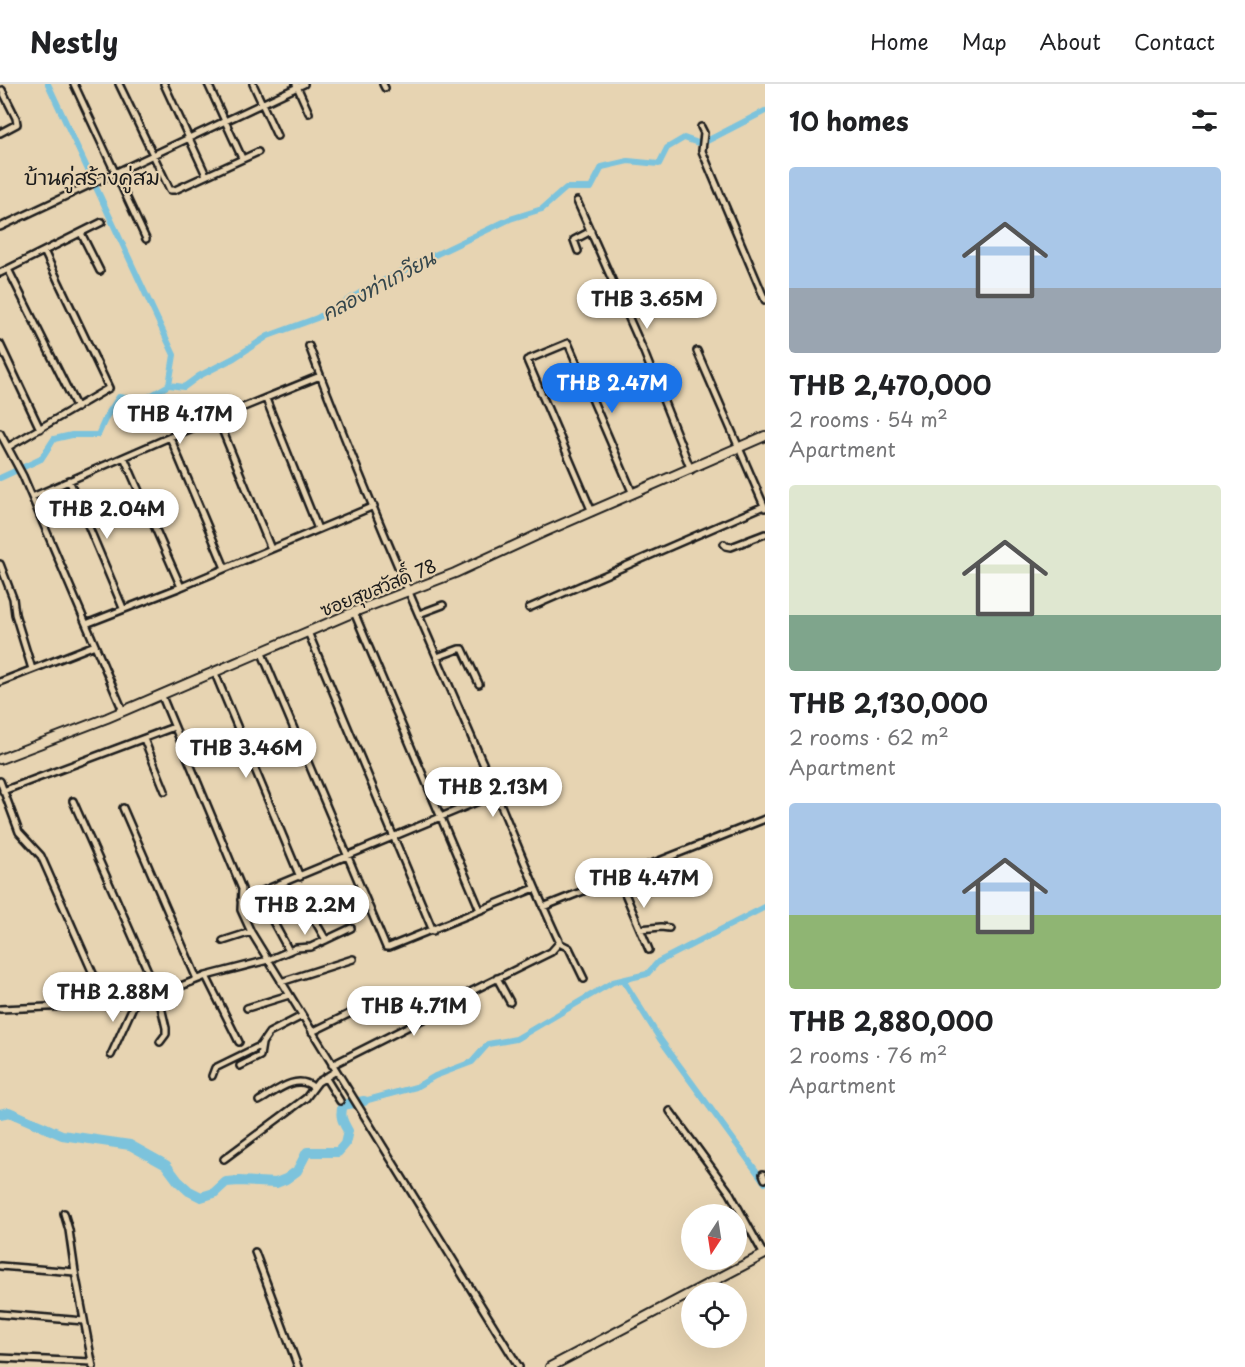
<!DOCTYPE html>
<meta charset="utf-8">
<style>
:root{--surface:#fff;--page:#f2f2f2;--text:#202124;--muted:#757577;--line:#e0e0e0;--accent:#1a73e8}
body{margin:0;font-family:"Playpen Sans","Playpen Sans Thai",sans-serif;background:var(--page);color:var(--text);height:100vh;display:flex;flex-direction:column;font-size:22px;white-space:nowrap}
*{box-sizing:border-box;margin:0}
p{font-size:20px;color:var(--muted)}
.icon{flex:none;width:33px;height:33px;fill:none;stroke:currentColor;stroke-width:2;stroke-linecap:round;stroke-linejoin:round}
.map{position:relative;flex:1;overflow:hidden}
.panel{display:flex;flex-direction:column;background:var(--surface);width:480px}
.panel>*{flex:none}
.needle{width:39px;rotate:192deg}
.fabs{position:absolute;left:681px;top:1120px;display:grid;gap:12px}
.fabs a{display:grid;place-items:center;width:66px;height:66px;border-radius:50%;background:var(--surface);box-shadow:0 6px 24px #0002;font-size:30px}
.price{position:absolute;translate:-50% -51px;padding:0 14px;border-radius:21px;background:#fff;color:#222;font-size:20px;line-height:39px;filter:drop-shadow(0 2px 3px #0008)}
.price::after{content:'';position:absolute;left:50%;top:36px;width:18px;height:14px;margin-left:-9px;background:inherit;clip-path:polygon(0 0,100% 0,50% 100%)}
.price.active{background:var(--accent);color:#fff}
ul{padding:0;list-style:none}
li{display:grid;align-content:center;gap:12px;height:318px;padding:0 24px}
li span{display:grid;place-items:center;height:186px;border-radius:6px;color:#555}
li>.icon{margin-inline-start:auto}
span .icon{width:108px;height:108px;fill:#fffc;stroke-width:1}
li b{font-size:26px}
h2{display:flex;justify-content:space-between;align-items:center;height:72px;padding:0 24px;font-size:26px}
header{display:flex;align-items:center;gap:36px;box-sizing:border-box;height:84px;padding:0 30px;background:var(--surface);border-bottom:2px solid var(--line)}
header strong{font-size:28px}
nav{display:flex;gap:33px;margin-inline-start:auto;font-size:21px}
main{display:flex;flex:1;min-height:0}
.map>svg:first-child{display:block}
</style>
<header>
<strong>Nestly</strong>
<nav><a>Home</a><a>Map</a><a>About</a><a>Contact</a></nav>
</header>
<main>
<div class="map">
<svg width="765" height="1283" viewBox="0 0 765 1283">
<rect width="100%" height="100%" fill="#e7d4b2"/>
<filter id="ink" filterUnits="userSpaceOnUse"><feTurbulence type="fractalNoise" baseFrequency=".0167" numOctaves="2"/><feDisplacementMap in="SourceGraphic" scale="12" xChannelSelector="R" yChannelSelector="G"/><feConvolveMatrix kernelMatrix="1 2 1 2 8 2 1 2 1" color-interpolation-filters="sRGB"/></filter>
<g filter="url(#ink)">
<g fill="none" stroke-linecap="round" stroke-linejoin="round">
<path stroke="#7cc3dc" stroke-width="6" d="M 48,0 L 174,271 L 169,301
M 0,394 L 41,375 L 54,355 L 72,351 L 98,351 L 106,333 L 119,313 L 143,316 L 169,301 L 184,303 L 199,292 L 234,274 L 268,252 L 317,234 L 360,209 L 416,180 L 510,135 L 542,125 L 566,104 L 591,104 L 602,83 L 628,77 L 659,80 L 667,64 L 684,54 L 701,60 L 765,27
M 623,896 L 660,955 L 765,1099
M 364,1017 L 416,1003 L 435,992 L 472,978 L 488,960 L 516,955 L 613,898 L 647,890 L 658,878 L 765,823"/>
<path stroke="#7cc3dc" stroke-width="10" d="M 0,1030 L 9,1028 L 62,1051 L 130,1061 L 166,1081 L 178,1097 L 189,1107 L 201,1113 L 214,1109 L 226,1098 L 239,1097 L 276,1099 L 286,1095 L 297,1087 L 307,1068 L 338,1068 L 345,1060 L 348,1047 C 343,1038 339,1032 343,1021 L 364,1017"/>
<defs>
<path id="street" d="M 74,0 L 146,155
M 119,0 L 170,106 L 175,106 L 258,68
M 164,0 L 206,91
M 208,0 L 242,74
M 253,0 L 277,52
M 296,0 L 309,29
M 383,0 L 385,4
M 701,43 L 704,49 L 702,67 L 765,216
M 0,49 L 17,40 L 16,34 L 2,6
M 577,117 L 644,268 L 691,386
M 0,143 L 304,0
M 81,149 L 100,187
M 578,167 L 574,156 L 591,147
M 8,185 L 77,324
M 0,189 L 102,138
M 0,260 L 40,345
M 309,262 C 362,402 422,539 482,677 C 508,736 531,798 559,857 L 559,859 L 551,868 L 454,916
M 697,267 L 765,424
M 266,315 L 318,445
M 217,333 L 271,465
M 0,349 L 23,392 L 123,627
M 170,353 L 225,484
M 8,363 L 109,304 L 44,167
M 124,373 L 181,503
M 69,396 L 123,524
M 32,413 L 170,353 L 320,292
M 592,428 L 527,276 L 568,259 L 633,410
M 724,460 L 726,462 L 731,463 L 765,450
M 0,480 L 13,514 L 15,530 L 32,585
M 529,524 L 764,422
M 354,528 L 480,826
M 419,530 L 443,521
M 86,540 L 181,503 L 374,422
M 308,548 L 433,847
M 261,567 L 386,863 L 389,863 L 535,804
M 437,573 L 459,565 L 463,565 L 479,600
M 214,587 L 300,793
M 0,598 L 95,561
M 161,610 L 242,805 L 241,826 L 251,848 L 519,1283
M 144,655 L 165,707
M 0,697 L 19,748 L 41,772 L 95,894
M 3,707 L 174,643
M 73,717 L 158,910 L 166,944 L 166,950 L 160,958
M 123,724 L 197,895
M 618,793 L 649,866
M 300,811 L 326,856
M 241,816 L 496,710
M 543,823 L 765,735
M 269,830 L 289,867
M 640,845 L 661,843 L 669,844
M 223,857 L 251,848
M 559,859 L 569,864 L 584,895
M 206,892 L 239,958
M 497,894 L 510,918
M 281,898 L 353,875
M 247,924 L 289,911
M 0,925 L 118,920
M 312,948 L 361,924
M 111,971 L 136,916 L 166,908 L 206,892 L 268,876 L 296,864 L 311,863 L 351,844
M 332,981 L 459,917
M 240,982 L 260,972 L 262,960
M 212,992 L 215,984 L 260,962 L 269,949 L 302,932
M 325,993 L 340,1017
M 259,1017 C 275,1008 296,989 313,1003
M 670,1027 L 730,1109 L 764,1171
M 224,1075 L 306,1014 L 318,998 L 336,987
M 763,1090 L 765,1095
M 64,1129 L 69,1146 L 75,1188 L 93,1283
M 255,1168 L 298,1283
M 0,1182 L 75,1188
M 0,1230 L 84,1237
M 0,1274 L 92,1278"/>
<path id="secondary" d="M 0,675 L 107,634 L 354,528 L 455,489 L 544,448 L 765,352
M 550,1283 L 765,1170"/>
</defs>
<use href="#street" stroke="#1c1c1c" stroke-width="10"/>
<use href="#secondary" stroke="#1c1c1c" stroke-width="12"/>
<use href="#street" stroke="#e7d4b2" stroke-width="5"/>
<use href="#secondary" stroke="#e7d4b2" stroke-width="8"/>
</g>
</g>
<g text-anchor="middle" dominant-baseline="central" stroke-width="4.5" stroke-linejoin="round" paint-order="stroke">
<g font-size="18" fill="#1c1c1c" stroke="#e7d4b2">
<text transform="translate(378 503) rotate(-22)">ซอยสุขสวัสดิ์ 78</text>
</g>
<g font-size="20" font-style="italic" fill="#34464c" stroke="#e7d4b2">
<text transform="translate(378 201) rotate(-28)">คลองท่าเกวียน</text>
</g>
<g font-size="21" fill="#1c1c1c" stroke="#e7d4b2">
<text x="92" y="92">บ้านคู่สร้างคู่สม</text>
</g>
</g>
</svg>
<div class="fabs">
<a><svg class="needle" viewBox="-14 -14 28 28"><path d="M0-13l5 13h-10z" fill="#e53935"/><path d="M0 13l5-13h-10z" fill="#757577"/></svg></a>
<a><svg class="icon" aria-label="locate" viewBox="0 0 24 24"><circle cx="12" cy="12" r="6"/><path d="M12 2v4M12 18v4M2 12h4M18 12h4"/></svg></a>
</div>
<b class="price" style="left:647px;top:246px">THB 3.65M</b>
<b class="price active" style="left:612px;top:330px">THB 2.47M</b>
<b class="price" style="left:180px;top:361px">THB 4.17M</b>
<b class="price" style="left:107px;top:456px">THB 2.04M</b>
<b class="price" style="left:246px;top:695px">THB 3.46M</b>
<b class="price" style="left:493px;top:734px">THB 2.13M</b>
<b class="price" style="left:644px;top:825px">THB 4.47M</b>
<b class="price" style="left:305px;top:852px">THB 2.2M</b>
<b class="price" style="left:113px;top:939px">THB 2.88M</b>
<b class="price" style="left:414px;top:953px">THB 4.71M</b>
</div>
<section class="panel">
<h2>10 homes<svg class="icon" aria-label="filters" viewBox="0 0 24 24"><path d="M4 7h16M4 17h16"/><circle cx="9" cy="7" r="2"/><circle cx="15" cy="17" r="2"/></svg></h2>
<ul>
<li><span style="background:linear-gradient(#a9c7e8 65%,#9aa5b1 0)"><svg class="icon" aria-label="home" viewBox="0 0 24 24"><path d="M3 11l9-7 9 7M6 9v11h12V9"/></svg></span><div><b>THB 2,470,000</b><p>2 rooms · 54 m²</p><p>Apartment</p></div></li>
<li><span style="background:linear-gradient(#dfe7d0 70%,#7fa58c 0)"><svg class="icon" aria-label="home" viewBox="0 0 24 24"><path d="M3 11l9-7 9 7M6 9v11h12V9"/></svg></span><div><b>THB 2,130,000</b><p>2 rooms · 62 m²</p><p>Apartment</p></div></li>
<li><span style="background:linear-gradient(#a9c7e8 60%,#8fb573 0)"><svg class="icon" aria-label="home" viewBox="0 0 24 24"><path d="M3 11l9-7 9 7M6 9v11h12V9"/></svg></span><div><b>THB 2,880,000</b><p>2 rooms · 76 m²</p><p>Apartment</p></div></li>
</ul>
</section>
</main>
